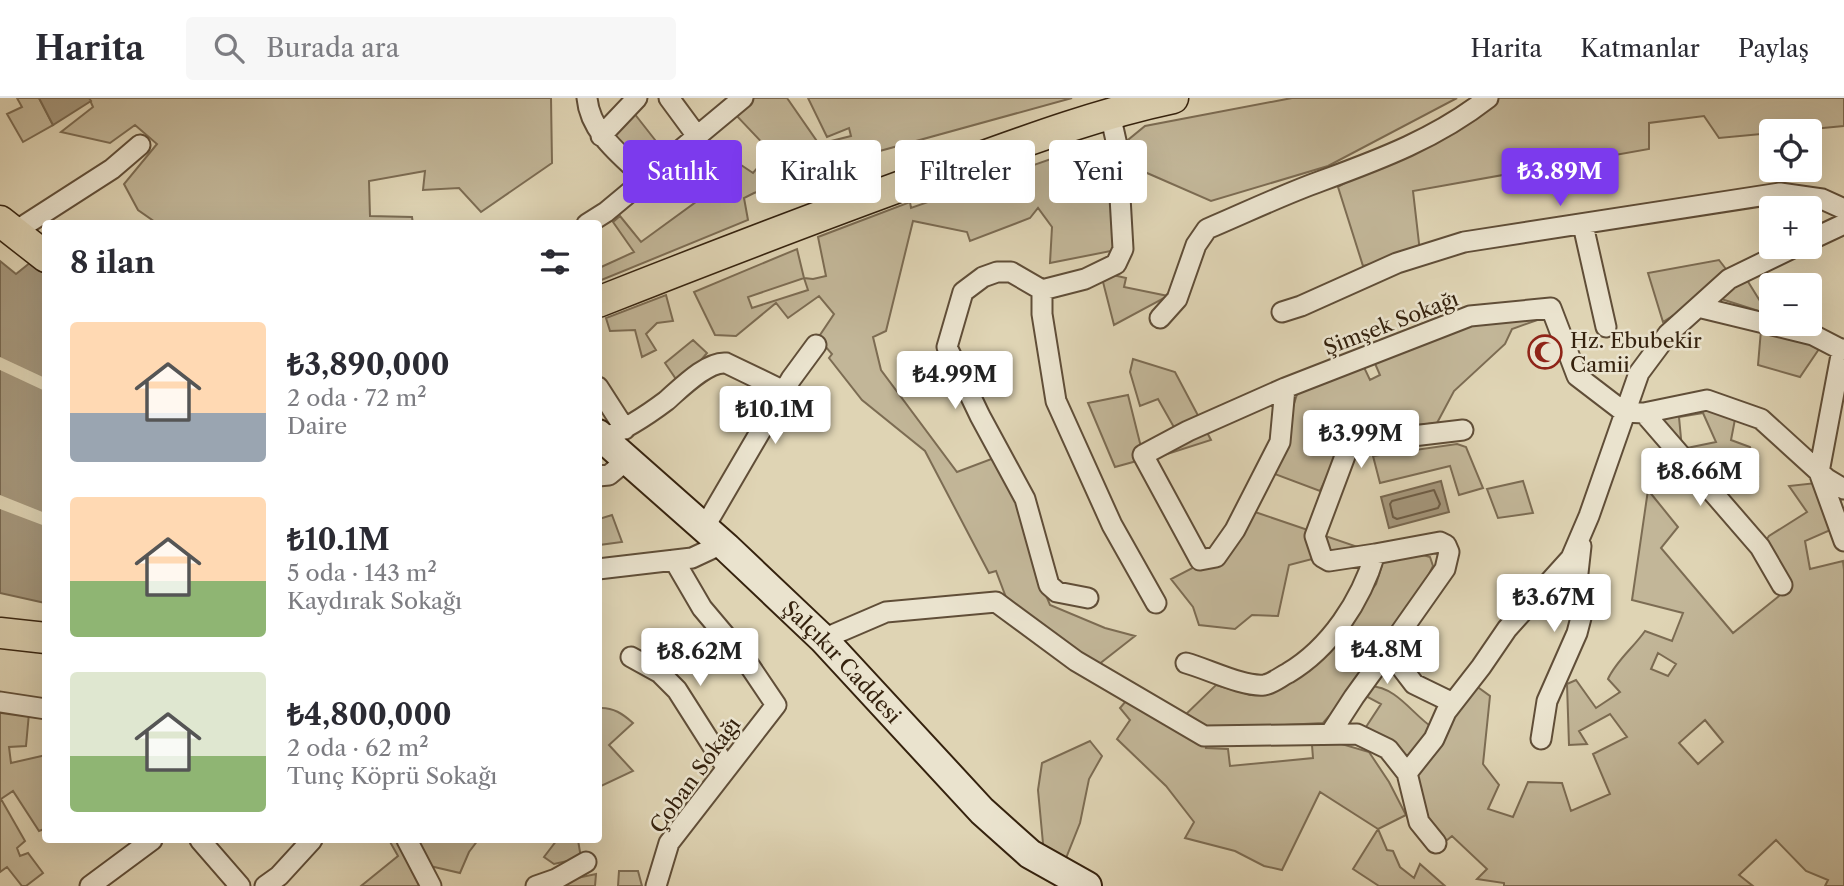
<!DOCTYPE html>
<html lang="tr">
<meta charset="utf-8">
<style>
:root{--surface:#fff;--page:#f7f7f7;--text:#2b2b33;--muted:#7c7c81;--line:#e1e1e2;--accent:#7c3aed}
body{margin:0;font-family:"Libre Caslon Text",serif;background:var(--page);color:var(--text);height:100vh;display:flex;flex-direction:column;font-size:26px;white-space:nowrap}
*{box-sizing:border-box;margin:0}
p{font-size:23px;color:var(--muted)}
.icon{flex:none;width:38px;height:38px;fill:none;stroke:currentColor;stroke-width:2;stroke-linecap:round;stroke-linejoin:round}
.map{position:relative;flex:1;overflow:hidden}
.panel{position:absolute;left:42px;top:122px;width:560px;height:623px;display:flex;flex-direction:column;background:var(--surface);border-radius:7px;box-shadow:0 7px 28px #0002}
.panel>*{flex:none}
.guide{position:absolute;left:623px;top:42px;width:665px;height:63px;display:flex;gap:14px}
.controls{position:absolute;left:1759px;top:21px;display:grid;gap:14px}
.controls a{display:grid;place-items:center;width:63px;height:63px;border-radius:7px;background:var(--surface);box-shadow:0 7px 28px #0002;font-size:35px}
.price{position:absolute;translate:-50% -60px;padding:0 16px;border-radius:7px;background:#fff;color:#222;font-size:23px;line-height:46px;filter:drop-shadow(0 2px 4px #0008)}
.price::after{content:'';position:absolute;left:50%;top:42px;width:21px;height:16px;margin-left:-10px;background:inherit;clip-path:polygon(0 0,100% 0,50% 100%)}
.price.active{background:var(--accent);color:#fff}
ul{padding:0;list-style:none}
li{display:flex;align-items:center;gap:21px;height:175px;padding:0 28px}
li span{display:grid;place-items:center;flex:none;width:196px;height:140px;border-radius:7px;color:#555}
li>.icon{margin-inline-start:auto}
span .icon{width:84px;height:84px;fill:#fffc;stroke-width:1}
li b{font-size:30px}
h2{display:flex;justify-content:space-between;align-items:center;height:84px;padding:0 28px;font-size:30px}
.pill{padding:0 24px;border-radius:7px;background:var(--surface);box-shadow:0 7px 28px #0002;font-size:24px;line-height:63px}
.pill.active{background:var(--accent);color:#fff}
header{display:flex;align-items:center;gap:42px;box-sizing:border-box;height:98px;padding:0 35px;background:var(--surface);border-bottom:2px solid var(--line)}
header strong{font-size:33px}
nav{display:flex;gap:38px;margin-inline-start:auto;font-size:24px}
.search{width:490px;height:63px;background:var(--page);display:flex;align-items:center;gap:18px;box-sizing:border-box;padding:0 24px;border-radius:7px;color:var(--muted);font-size:26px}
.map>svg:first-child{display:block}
</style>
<header>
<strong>Harita</strong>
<div class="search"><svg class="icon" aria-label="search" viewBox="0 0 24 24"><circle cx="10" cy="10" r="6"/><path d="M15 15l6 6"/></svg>Burada ara</div>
<nav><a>Harita</a><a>Katmanlar</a><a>Paylaş</a></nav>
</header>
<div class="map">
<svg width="1844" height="788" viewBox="0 0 1844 788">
<rect width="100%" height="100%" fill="#dfd4b4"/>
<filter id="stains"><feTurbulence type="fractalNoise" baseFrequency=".00286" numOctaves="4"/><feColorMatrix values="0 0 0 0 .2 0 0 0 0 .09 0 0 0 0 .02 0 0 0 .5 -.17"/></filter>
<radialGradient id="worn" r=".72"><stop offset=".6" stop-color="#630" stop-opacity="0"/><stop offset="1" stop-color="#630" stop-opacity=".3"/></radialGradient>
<path fill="#c2b698" stroke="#7c6c53" stroke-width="2" fill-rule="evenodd" d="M 17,0 L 39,0 L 53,27 L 23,44 L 7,16 L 22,9 Z
M 89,0 L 551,0 L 552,65 L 481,114 L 459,90 L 423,92 L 425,73 L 369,83 L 370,118 L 412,119 L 413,126 L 158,126 L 138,112 L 124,86 L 157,46 L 135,27 L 110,45 L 61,34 L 93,9 Z
M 753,0 L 787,0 L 819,46 L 851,38 L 849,30 L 827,39 L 808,0 L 1072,0 L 858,59 L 754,95 L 744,100 L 748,122 L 599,183 L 599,170 L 634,154 L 613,124 L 620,118 L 641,144 L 704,98 L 680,69 L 682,58 L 702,72 L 726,57 L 753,75 L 771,54 L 733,14 Z
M 1292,0 L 1457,0 L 1328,68 L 1211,103 L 1147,75 L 1125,92 L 1123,46 L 1145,28 Z
M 1494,0 L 1844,0 L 1844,28 L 1719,40 L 1704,18 L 1649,25 L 1649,51 L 1413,93 L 1420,154 L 1363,168 L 1338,89 Z
M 630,10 L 659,47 L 634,68 L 605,32 Z
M 1088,48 L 1116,120 L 1116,152 L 1050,165 L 1052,129 L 1038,110 L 1030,120 L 970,143 L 967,134 L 913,123 L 886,233 L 873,239 L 881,272 L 957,374 L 994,360 L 1019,409 L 1038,478 L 1050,507 L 1105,530 L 1135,538 L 1089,574 L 1018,531 L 996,473 L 989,475 L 925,353 L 862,302 L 829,260 L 832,256 L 818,240 L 834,216 L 819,198 L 788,220 L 776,205 L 736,238 L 715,237 L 694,194 L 797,151 L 804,180 L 813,181 L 826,178 L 818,139 L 910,104 L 911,110 ZM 804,180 L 808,192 L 752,210 L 748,199 Z
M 1719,162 L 1729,175 L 1700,200 L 1663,224 L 1648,175 Z
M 1113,177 L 1126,180 L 1124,189 L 1168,198 L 1114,227 L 1103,184 Z
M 1747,182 L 1768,216 L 1715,199 Z
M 666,197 L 673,223 L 657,225 L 646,236 L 656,252 L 642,259 L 635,232 L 610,233 L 606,220 Z
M 1543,220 L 1512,231 L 1505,246 L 1454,293 L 1437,325 L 1380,331 L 1345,340 L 1320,393 L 1272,375 L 1299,290 L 1362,265 L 1370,282 L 1380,277 L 1373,261 L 1468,221 Z
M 1761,232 L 1810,244 L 1819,251 L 1800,279 L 1758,267 Z
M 693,242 L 707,255 L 680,287 L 665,265 Z
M 1133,261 L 1175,274 L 1211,342 L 1164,357 L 1156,340 L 1175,331 L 1158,301 L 1140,308 L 1130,274 Z
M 1128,297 L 1144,361 L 1115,369 L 1088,305 Z
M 1707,304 L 1736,316 L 1731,342 L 1750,349 L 1758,378 L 1718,386 L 1682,351 L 1651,317 ZM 1703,315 L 1716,344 L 1682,351 L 1679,319 Z
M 1457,346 L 1466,349 L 1483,390 L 1459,397 L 1450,368 L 1380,385 L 1373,358 Z
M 1523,383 L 1533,415 L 1498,420 L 1487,391 Z
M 1816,385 L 1835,430 L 1805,443 L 1810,471 L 1843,463 L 1844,472 L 1844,788 L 1825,788 L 1828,782 L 1806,773 L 1776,742 L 1739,777 L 1753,788 L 1504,788 L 1504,785 L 1477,781 L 1487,771 L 1452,738 L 1441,747 L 1425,728 L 1410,675 L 1472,585 L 1490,598 L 1483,666 L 1499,687 L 1488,711 L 1513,719 L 1528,684 L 1562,685 L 1571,713 L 1610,696 L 1593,656 L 1627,639 L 1610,616 L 1579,633 L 1587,646 L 1569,647 L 1567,586 L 1576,582 L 1596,610 L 1620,594 L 1608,581 C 1616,563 1634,549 1645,533 L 1672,543 L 1683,515 L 1632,502 L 1648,392 L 1678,429 L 1661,450 L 1733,535 L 1789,490 L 1764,445 L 1769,438 L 1807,414 L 1789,388 ZM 1658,555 L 1676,566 L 1668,578 L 1651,571 ZM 1705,622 L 1723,644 L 1698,666 L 1679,645 Z
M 1255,414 L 1358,449 L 1289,467 L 1278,518 L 1252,517 L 1235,531 L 1199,527 L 1193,509 L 1171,481 L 1235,448 Z
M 612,417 L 622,444 L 599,447 L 599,421 Z
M 1423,457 L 1430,459 L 1433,468 L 1422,491 L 1346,599 L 1323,625 L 1205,631 L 1183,619 L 1216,587 L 1251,597 L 1267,596 L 1309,571 L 1337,539 L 1376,486 L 1383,464 Z
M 1370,588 C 1397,589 1412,616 1433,630 L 1407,672 L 1364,632 L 1381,606 L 1362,596 Z
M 1131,597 L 1207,643 L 1206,650 L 1228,651 L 1230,668 L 1313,660 L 1312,647 L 1328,642 L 1369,654 L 1389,684 L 1406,717 L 1378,731 L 1387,752 L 1393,753 L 1400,769 L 1414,780 L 1420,766 L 1445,788 L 1379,788 L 1353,771 L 1378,731 L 1320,694 L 1282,772 L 1264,768 L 1235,753 L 1185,740 L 1194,724 L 1166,688 L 1117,641 L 1130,622 L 1120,610 Z
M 0,609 L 29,615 L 26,648 L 9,649 L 11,665 L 46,657 L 45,733 L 44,731 L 39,733 L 13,693 L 1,701 L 25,743 L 17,750 L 20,758 L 28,755 L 43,775 L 26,788 L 22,788 L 7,769 L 0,774 Z
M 599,610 C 613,609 623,616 633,625 L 609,647 L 633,673 L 599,689 Z
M 1090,643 L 1102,658 L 1089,681 L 1080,725 L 1066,760 L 1044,756 L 1038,692 L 1042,665 Z
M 389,742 L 478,742 L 469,754 L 460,775 L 430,768 L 428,788 L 361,788 L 398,758 Z
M 557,742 L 578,742 L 581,760 L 554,766 L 544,759 Z
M 619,773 L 638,773 L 642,788 L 618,788 Z
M 596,776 L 595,788 L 539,788 Z"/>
<path fill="#a5977c" stroke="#786850" stroke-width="2" d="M 39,0 L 89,0 L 91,3 L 53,27 Z
M 0,163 L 16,176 L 31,164 L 45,175 L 45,505 L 0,495 Z
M 1441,383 L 1449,414 L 1389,430 L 1381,399 Z"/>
<path fill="#dfd4b4" d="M 0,259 L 45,280 L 45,293 L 0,272 Z
M 0,397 L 45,415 L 45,428 L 0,411 Z"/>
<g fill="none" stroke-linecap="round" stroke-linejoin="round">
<path stroke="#6d5c45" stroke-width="2" d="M 1434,392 L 1440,406 L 1438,410 L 1397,421 L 1393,419 L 1390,406 L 1392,403 Z"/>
<defs>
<path id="minor" d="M 587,0 C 590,35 622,58 646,81
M 669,0 L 697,38
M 1110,16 L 1117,47 L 1123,151 L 1116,166 L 1085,181 L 1042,192 L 1042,216 L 1056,303 L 1112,427 L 1156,505
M 601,38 L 637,0
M 587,126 L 606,114 L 743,0
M 1583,127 L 1606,229
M 14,134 L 112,71 L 140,47
M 1810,142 L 1844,126
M 1042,192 L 1011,174 L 997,174 L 983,179 L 963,194 L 947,249 L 980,318 L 1025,401 L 1049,487 L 1057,494 L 1088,500
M 1698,209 L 1813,237 L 1842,252 L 1844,251
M 1282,214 L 1301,208 L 1397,165 L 1464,144 L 1780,95 L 1822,101 L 1844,111
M 1160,220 L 1177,201 L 1196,147 L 1207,131 C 1245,115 1282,97 1321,83 C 1381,61 1437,40 1488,0
M 1842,252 L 1819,374 L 1844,443
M 598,289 L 625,331
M 1285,290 L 1188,333 L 1143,357 L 1200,462 L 1216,459 L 1235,432 L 1280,344 L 1285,290 L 1470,218 L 1551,210 L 1577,278 L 1624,314 L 1644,315 L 1707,302 L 1761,321 L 1827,381 L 1844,391
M 1644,315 L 1760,449 L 1782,487
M 604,340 C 626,331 646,318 666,303 C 680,291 707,263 726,265 L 784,293
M 598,378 L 609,377 L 627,362
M 704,430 L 791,281 L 816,247
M 1375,456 L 1329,463 L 1322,459 L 1315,438 L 1348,350 L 1362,344 L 1463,332
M 598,471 L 692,460 L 722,446
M 823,541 L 886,514 L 996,504 L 1076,563 L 1204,638 L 1357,636 L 1388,651 L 1407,675 L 1419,724 L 1436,745
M 631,559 L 660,575 L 677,592 L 726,669
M 1186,565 C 1208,571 1243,589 1264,587 C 1272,586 1280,579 1288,575 C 1330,550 1361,503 1375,456 L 1440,444 L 1446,447 L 1449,454 L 1445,471 L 1388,552
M 0,604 L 46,611
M 1330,636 L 1354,599 L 1388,552 L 1414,586 L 1453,605
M 1541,641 L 1547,603 L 1577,535 L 1583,512 L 1577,484 L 1581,448
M 1407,675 L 1434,641 L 1446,614 L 1481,569 L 1507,531 L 1571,460 L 1589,418 L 1639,275 L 1668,236 L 1729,181 L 1795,149
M 200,742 L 240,788
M 407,742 L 431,788
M 90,788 L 152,742
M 265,788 L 279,778 L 312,742
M 536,788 L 556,781 L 586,764
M 656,788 L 669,745 L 776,607 L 745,561 L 702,510 L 674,462"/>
<g id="secondary">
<path id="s1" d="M 598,336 L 727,450 L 823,541 L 982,713 L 1030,756 L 1087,788"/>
</g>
<path id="primary" d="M 0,123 L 46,159
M 598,204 C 707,161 816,119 926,79 C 1007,50 1088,18 1173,0
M 0,535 L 46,540"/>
</defs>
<use href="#minor" stroke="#604e38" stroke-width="23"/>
<use href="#secondary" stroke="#35220e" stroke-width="32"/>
<use href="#primary" stroke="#35220e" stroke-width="33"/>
<use href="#minor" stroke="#eae3ce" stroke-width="19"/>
<use href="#secondary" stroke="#eae3ce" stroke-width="28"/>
<use href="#primary" stroke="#dfd4b4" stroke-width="30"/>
</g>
<defs>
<symbol id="mosque-ring" viewBox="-11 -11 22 22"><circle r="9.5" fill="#eae3ce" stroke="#8f2418" stroke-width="1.5"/><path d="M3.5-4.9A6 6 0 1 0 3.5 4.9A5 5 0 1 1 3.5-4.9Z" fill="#8f2418"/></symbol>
</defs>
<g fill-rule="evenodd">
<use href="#mosque-ring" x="1526" y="235" width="38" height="38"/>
</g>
<g text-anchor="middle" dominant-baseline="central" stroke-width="5" stroke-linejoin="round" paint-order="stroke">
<g font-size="21" fill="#35220e" stroke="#eae3ce">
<text transform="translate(1391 225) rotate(-21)">Şimşek Sokağı</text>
<text stroke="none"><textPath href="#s1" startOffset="334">Şalçıkır Caddesi</textPath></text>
<text transform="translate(695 677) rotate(-54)">Çoban Sokağı</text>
</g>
<g font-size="21" fill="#35220e" stroke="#eae3ce" text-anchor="start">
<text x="1570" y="242">Hz. Ebubekir<tspan x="1570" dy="24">Camii</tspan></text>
</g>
</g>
<rect width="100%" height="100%" filter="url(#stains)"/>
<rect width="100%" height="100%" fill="url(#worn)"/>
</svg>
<div class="controls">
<a><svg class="icon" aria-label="locate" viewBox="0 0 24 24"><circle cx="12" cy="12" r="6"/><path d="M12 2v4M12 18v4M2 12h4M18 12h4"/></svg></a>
<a>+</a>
<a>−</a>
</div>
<b class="price active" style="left:1560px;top:110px">₺3.89M</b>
<b class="price" style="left:955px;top:313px">₺4.99M</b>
<b class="price" style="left:775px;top:348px">₺10.1M</b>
<b class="price" style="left:1361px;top:372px">₺3.99M</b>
<b class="price" style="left:1700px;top:410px">₺8.66M</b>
<b class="price" style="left:1554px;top:536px">₺3.67M</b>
<b class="price" style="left:1387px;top:588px">₺4.8M</b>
<b class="price" style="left:700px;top:590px">₺8.62M</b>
<div class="guide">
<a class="pill active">Satılık</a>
<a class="pill">Kiralık</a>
<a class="pill">Filtreler</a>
<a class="pill">Yeni</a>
</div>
<section class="panel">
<h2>8 ilan<svg class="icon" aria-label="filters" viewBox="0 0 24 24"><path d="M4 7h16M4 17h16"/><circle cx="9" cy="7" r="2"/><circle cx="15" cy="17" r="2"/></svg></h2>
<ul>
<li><span style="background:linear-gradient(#ffd9b3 65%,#9aa5b1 0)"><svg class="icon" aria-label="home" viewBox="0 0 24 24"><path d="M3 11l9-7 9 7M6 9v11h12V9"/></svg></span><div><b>₺3,890,000</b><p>2 oda · 72 m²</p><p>Daire</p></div></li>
<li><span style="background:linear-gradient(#ffd9b3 60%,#8fb573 0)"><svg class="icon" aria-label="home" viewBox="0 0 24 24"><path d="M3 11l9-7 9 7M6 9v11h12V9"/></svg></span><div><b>₺10.1M</b><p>5 oda · 143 m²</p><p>Kaydırak Sokağı</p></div></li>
<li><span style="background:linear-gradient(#dfe7d0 60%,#8fb573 0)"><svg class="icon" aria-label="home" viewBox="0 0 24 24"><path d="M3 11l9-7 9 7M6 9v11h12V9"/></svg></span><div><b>₺4,800,000</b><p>2 oda · 62 m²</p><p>Tunç Köprü Sokağı</p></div></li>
</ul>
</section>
</div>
